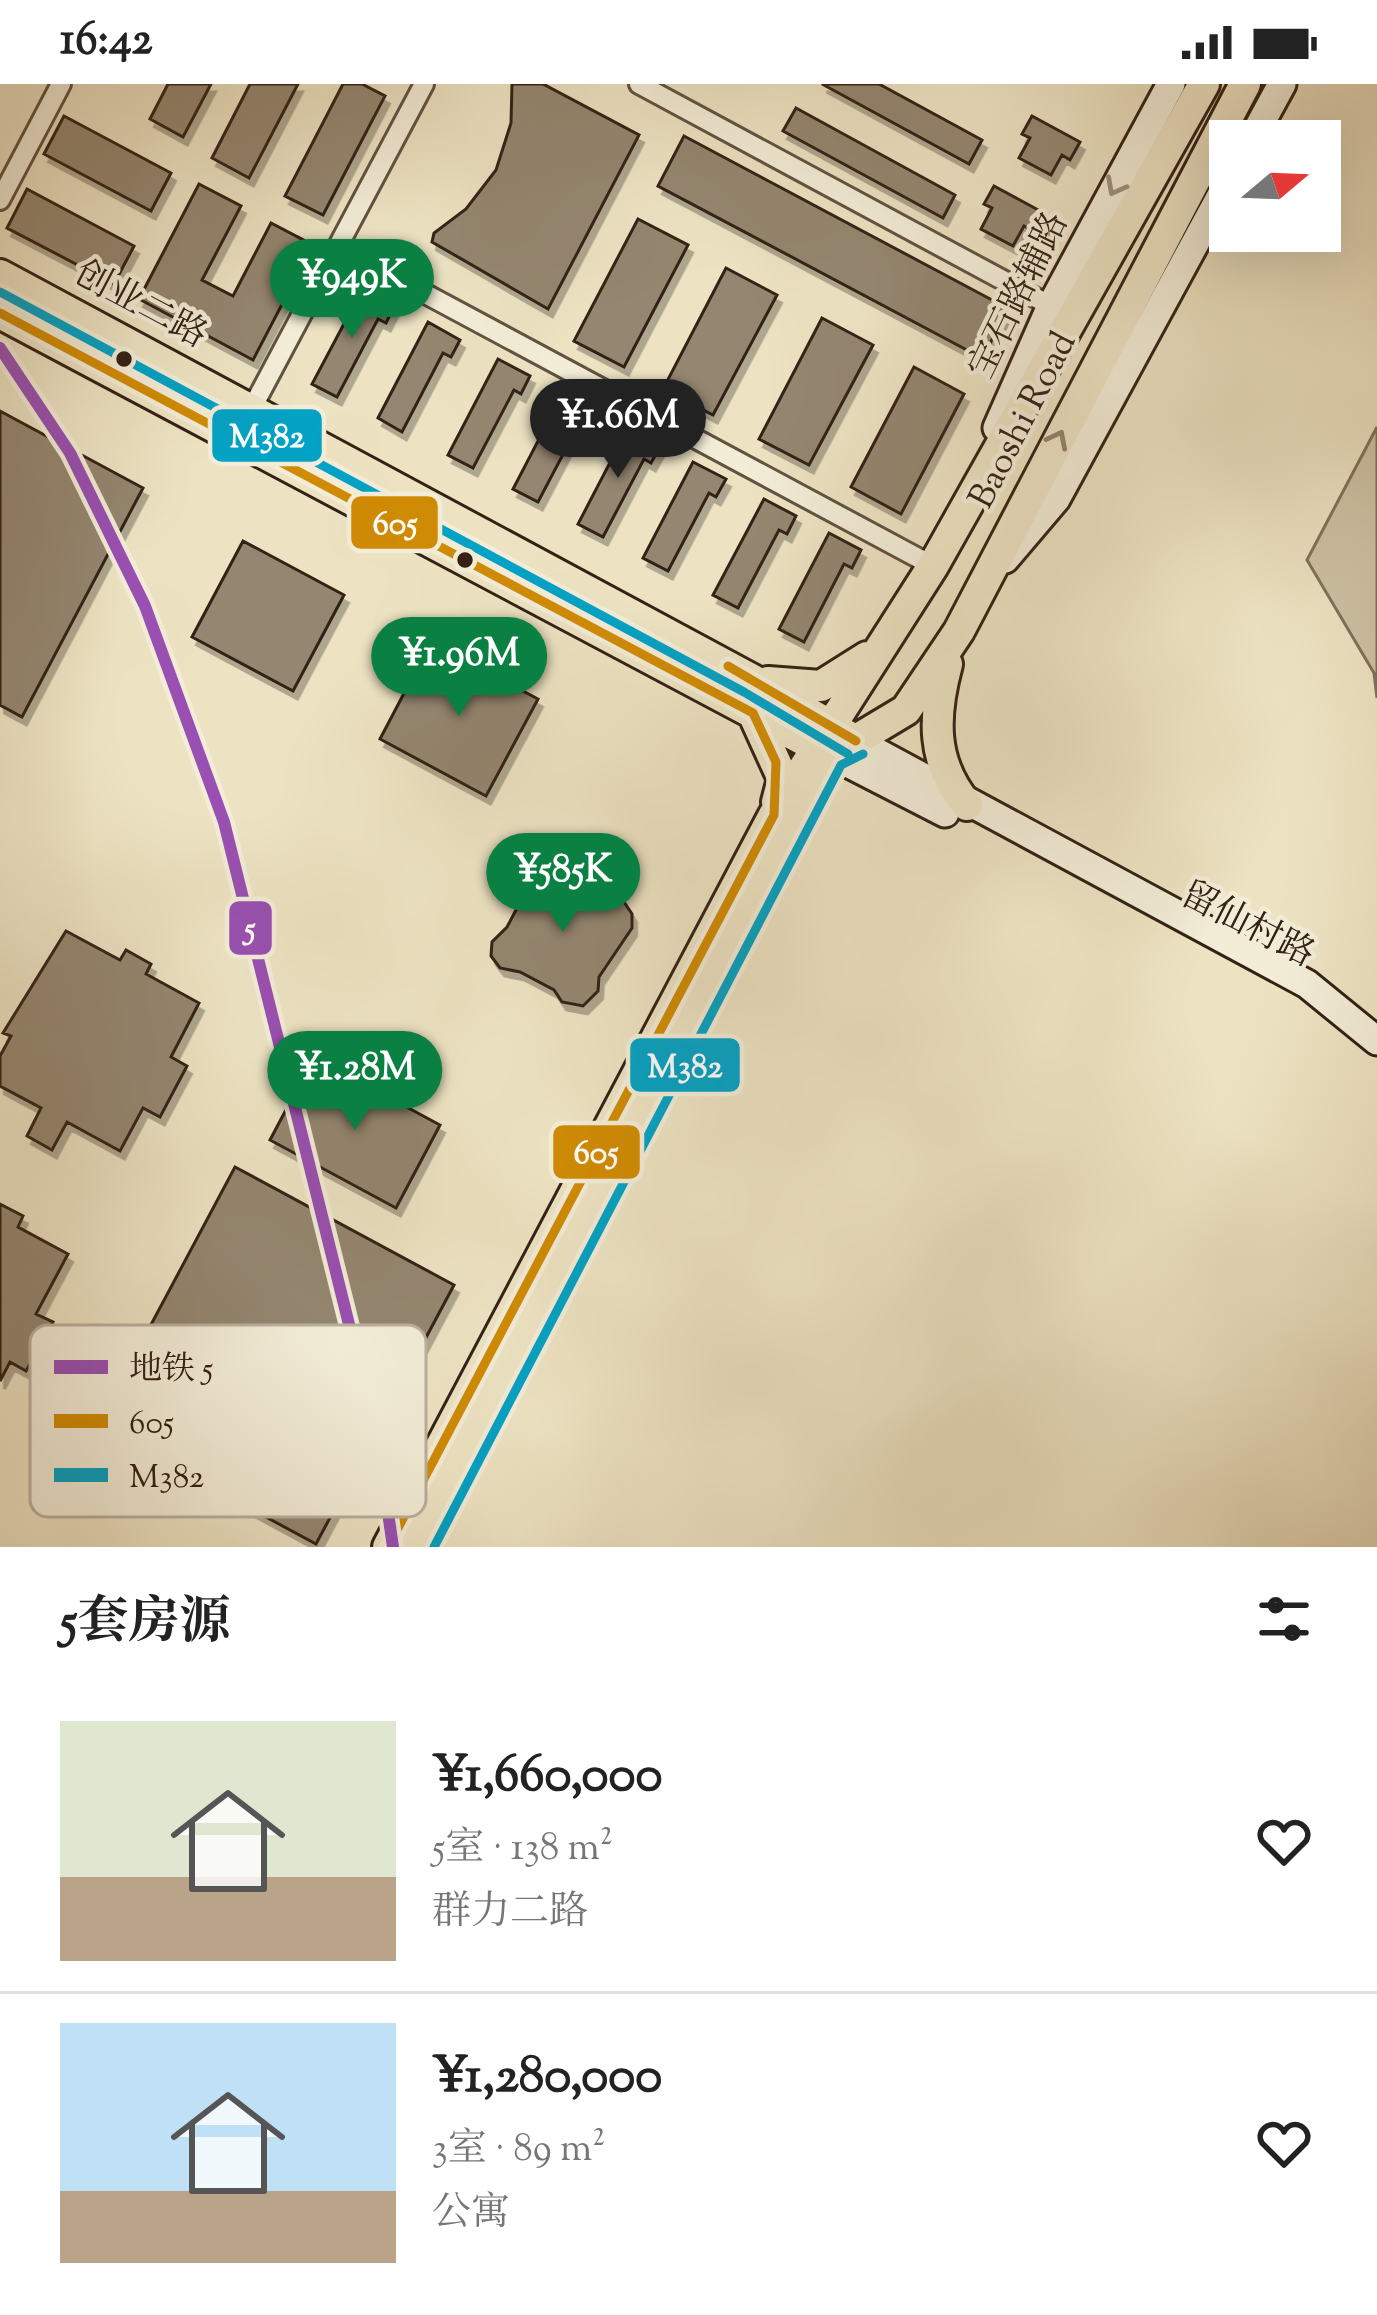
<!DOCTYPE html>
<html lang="zh">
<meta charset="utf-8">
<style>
:root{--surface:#fff;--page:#f6f6f6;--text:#222;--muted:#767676;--line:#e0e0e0;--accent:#0b8043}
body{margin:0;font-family:"Sorts Mill Goudy","Noto Serif SC",serif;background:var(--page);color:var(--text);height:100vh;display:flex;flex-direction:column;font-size:45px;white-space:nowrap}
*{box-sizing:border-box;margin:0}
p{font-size:39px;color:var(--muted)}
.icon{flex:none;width:66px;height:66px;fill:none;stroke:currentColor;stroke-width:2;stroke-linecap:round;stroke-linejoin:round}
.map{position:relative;height:1463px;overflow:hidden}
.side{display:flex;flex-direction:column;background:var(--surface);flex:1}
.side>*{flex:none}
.needle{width:78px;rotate:71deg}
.fabs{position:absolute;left:1209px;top:36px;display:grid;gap:24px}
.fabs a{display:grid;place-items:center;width:132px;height:132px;border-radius:0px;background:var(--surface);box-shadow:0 12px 48px #0002;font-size:60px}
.price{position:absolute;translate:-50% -102px;padding:0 27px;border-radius:42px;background:var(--accent);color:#fff;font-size:39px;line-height:78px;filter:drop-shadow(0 3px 6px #0008)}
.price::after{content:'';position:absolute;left:50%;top:72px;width:36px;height:27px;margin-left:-18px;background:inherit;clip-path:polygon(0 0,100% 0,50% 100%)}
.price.selected{background:#222;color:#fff}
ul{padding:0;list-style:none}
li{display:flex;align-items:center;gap:36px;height:300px;padding:0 60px}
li+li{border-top:3px solid var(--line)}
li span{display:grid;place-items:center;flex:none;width:336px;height:240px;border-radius:0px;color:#555}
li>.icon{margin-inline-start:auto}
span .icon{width:144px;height:144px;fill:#fffc;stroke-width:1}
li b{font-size:51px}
h2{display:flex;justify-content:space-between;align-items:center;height:144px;padding:0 60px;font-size:51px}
.status{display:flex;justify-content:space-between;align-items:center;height:84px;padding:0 60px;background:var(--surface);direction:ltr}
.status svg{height:33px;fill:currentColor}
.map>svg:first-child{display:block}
</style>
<div class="status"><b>16:42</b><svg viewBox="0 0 49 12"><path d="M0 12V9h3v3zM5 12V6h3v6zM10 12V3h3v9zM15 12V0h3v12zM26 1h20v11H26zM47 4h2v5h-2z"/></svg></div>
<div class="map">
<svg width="1377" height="1463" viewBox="0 0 1377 1463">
<defs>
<filter id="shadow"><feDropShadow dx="4.5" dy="8" stdDeviation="0" flood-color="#0004"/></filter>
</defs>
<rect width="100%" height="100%" fill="#ede3c3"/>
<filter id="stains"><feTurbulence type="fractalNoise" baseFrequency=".00167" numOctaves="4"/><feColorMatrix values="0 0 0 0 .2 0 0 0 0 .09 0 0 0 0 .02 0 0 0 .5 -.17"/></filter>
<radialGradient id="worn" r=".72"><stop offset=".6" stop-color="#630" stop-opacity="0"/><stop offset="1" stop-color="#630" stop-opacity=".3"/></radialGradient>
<path fill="#cdc2a5" stroke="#80725d" stroke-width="3" d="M 1377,343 L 1377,614 L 1374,589 L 1307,476 Z"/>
<path fill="#94866f" stroke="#332115" stroke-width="3" filter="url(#shadow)" d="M 168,0 L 211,0 L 183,53 L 150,35 Z
M 250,0 L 298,0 L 249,94 L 212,74 Z
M 343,0 L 362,0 L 385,12 L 323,131 L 285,112 Z
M 512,0 L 543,0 L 639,51 L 548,225 L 432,158 L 434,149 L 466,125 L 496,86 L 511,39 Z
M 822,0 L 879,0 L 982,56 L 969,80 Z
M 796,24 L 955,111 L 943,134 L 783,47 Z
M 64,32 L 171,89 L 151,127 L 44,70 Z
M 1032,32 L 1080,58 L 1070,76 L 1062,71 L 1051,91 L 1019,74 L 1030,54 L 1022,50 Z
M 684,52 L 1009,225 L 982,274 L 658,102 Z
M 199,100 L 241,122 L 202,196 L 233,212 L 271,139 L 313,161 L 253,276 L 139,215 Z
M 994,102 L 1042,128 L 1032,146 L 1024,142 L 1013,162 L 981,145 L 992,124 L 984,120 Z
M 27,105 L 134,162 L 114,200 L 7,144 Z
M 638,135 L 688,161 L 624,283 L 574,257 Z
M 726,184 L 777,211 L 713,331 L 663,305 Z
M 363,204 L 395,221 L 386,239 L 378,235 L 337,313 L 312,300 Z
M 822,234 L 873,261 L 809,381 L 759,355 Z
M 428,238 L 460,256 L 451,273 L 443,269 L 402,348 L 378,334 Z
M 498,275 L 530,292 L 521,310 L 514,306 L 473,384 L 448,371 Z
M 914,283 L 964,310 L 901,430 L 851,403 Z
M 563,309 L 596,326 L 586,344 L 579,340 L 538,418 L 513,405 Z
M 0,327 L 143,404 L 22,633 L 0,621 Z
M 628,344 L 661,361 L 651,379 L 644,375 L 603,453 L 578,440 Z
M 693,378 L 726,395 L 716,413 L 709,409 L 668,487 L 643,474 Z
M 764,415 L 796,432 L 787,450 L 779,446 L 738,524 L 713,511 Z
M 829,449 L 861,466 L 852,484 L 844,480 L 804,558 L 779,545 Z
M 243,457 L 344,511 L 293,607 L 192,553 Z
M 431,558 L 538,615 L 486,712 L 380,655 Z
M 540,780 L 561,784 L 569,796 L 624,818 L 632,830 L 632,844 L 599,893 L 598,907 L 583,922 L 562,918 L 554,906 L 520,888 L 500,884 L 491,872 L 492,858 L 507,843 L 525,809 L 529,789 Z
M 66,847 L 120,876 L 126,866 L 151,880 L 146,890 L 199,919 L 171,973 L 187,982 L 160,1033 L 143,1024 L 120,1067 L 67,1038 L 52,1066 L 27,1052 L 41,1024 L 0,1002 L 0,972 L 11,952 L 3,949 Z
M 314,973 L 440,1041 L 396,1124 L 270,1056 Z
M 235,1083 L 454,1201 L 316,1460 L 97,1342 Z
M 0,1120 L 23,1132 L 18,1143 L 68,1170 L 36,1230 L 53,1238 L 26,1287 L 10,1278 L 0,1297 Z"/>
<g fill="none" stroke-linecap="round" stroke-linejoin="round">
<defs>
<path id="street" d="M 639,0 L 1051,222
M 0,116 L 61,0
M 338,163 L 933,482
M 251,326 L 424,0"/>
<path id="secondary" d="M 1251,57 L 1282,0
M 997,344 L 1051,222 L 1171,0
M 1005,475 L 1056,415 L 1230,95
M 856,657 L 1307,900 L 1377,957
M 830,670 L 945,729"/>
<path id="primary" d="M 0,191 L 751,595 L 856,657
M 0,229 L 830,670
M 947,580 C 933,632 931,678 967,721
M 768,598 L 821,602 L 867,573
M 753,629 L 783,695 L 777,718
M 841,665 L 906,626 L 959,547 L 1245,0
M 388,1463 L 774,731 L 933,482 L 1204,0
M 418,1463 L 435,1420 L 828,675"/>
</defs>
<use href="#street" stroke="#625240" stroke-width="24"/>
<use href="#secondary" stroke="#332115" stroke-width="33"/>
<use href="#primary" stroke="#332115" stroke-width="36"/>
<use href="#street" stroke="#f3edd8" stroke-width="18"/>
<use href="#secondary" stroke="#f3edd8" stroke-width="27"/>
<use href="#primary" stroke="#ede3c3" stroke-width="30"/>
<defs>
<path id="bus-1" d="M 0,229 L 753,629 L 776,678 L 774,731 L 388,1463
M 728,582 L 856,657"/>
<path id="bus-2" d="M 0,208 L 744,608 L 848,670
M 434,1463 L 841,681 L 863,670"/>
</defs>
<use href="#bus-1" stroke="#f3edd8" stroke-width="18"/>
<use href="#bus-2" stroke="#f3edd8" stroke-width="18"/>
<use href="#bus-1" stroke="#d08b04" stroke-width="9"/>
<use href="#bus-2" stroke="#03a2c5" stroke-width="9"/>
<defs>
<path id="metro-1" d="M 0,264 L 70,369 L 145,522 L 224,738 L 377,1353 L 393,1463"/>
</defs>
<use href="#metro-1" stroke="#f3edd8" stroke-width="21"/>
<use href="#metro-1" stroke="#9950b2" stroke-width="12"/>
</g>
<defs><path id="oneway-chevron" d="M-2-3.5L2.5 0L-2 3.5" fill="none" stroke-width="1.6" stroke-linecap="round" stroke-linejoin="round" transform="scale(3)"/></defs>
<use stroke="#9d9180" href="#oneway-chevron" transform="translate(1115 103) rotate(118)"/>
<use stroke="#90826c" href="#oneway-chevron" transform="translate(1058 355) rotate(-63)"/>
<g fill="#332115" stroke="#f3edd8" stroke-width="4.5">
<circle cx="124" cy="275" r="10"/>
<circle cx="465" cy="476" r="10"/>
</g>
<g text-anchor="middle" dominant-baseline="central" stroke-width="9" stroke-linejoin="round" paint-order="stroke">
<g font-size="36" fill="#332115" stroke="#f3edd8">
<text transform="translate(1020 212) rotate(-64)">宝石路辅路</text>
<text transform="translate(140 222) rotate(28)">创业二路</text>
<text transform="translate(1024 337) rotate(-63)">Baoshi Road</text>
<text transform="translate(1247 842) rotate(27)">留仙村路</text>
</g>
</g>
<rect x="30" y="1241" width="396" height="192" rx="18" fill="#f3edd8" stroke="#b9b09e" stroke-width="3"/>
<rect x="54" y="1276" width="54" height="14" fill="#9950b2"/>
<rect x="54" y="1330" width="54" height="14" fill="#d08b04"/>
<rect x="54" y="1384" width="54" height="14" fill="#03a2c5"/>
<g font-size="33" fill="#332115">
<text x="129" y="1295">地铁 5</text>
<text x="129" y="1349">605</text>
<text x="129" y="1403">M382</text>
</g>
<g stroke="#f3edd8" stroke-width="4.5">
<rect x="210" y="323" width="114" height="57" rx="12" fill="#03a2c5"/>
<rect x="349" y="410" width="91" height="57" rx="12" fill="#d08b04"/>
<rect x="227" y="815" width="47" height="58" rx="12" fill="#9950b2"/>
<rect x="628" y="952" width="114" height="58" rx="12" fill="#03a2c5"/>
<rect x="551" y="1039" width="91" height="58" rx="12" fill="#d08b04"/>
</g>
<g font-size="33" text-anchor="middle" font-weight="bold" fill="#fff">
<text x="267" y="363">M382</text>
<text x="395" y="450">605</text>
<text x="250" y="855">5</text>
<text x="685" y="993">M382</text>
<text x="596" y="1079">605</text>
</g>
<rect width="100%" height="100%" filter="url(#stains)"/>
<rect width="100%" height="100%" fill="url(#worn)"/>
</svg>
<div class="fabs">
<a><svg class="needle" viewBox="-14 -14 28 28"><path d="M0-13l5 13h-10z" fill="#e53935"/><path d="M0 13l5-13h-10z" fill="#767676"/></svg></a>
</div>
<b class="price" style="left:352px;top:257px">¥949K</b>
<b class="price selected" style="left:618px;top:397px">¥1.66M</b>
<b class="price" style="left:459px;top:635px">¥1.96M</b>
<b class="price" style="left:563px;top:851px">¥585K</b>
<b class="price" style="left:355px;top:1049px">¥1.28M</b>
</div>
<section class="side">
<h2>5套房源<svg class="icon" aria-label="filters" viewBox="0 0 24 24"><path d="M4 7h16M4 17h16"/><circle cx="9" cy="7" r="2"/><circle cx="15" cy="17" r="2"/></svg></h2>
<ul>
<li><span style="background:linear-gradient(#dfe7d0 65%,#b9a48a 0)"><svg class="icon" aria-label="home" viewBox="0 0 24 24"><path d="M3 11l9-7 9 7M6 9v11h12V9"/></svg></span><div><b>¥1,660,000</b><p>5室 · 138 m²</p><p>群力二路</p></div><svg class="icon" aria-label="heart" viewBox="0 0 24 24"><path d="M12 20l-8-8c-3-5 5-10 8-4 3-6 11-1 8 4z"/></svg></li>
<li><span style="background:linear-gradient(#bfe0f5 70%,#b9a48a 0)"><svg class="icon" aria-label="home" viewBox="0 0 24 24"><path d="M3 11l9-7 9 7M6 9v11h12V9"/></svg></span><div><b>¥1,280,000</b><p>3室 · 89 m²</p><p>公寓</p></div><svg class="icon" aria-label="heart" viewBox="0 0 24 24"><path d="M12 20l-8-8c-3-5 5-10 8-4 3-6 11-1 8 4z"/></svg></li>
</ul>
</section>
